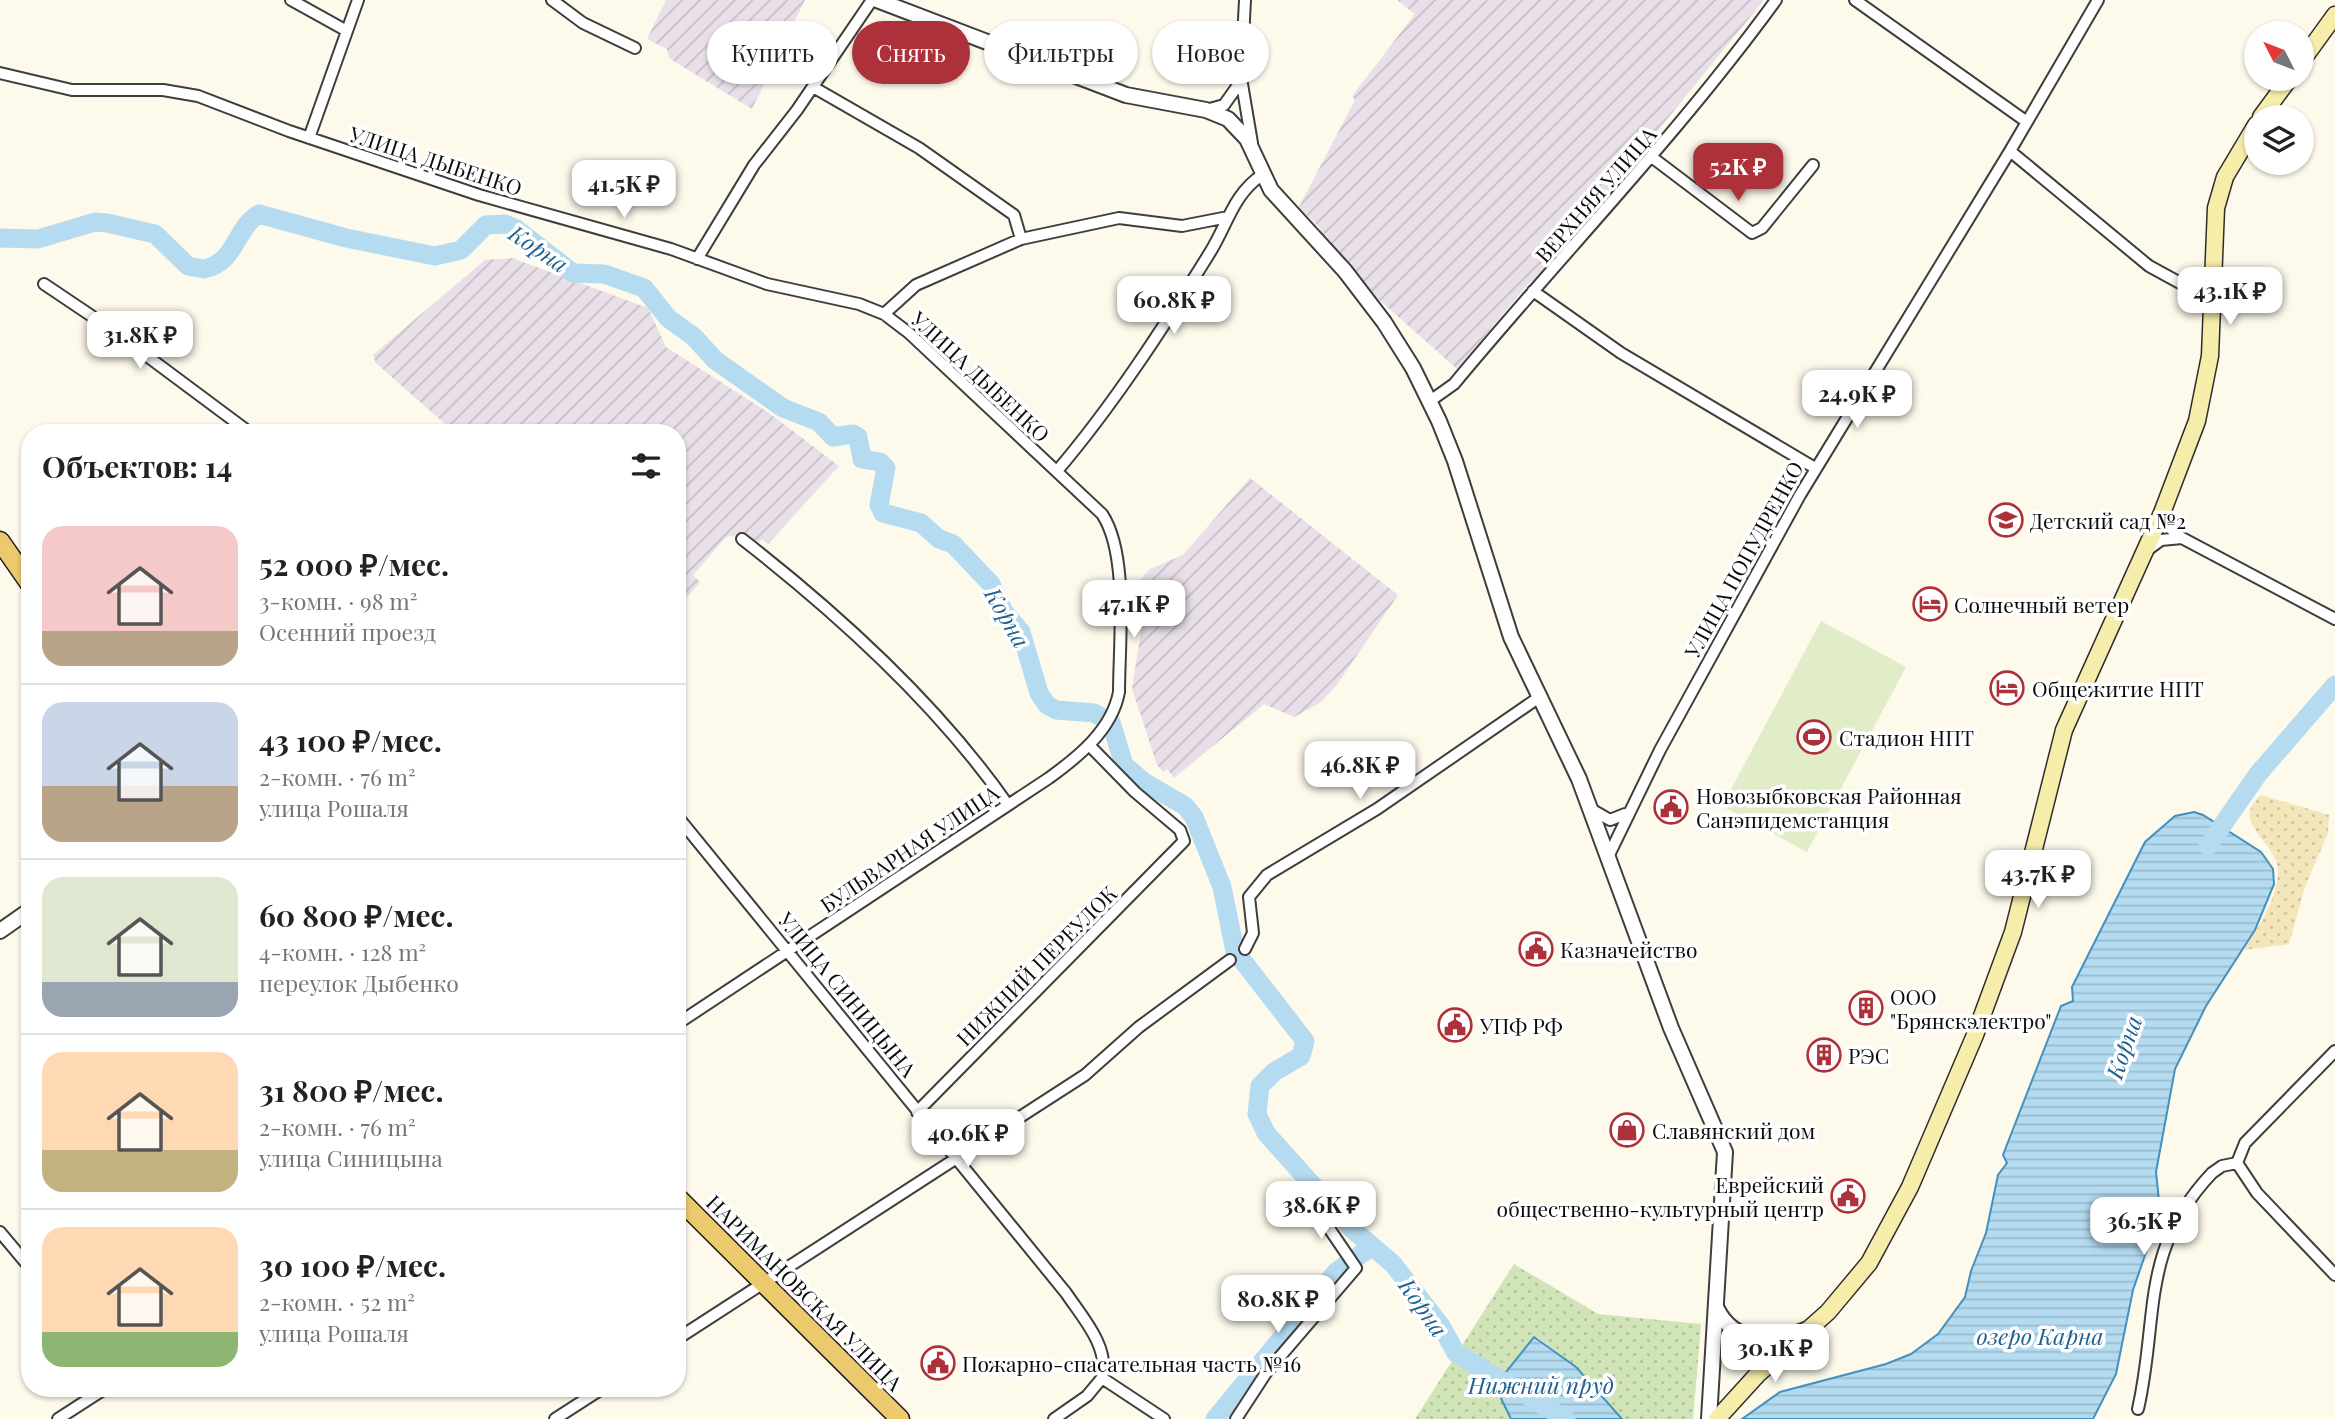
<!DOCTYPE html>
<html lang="ru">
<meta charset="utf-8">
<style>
:root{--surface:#fff;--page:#f2f2f2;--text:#222;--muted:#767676;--line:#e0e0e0;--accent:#ad313a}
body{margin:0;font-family:"Playfair Display",serif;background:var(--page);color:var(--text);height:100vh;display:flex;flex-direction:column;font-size:26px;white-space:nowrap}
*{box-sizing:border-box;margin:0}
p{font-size:23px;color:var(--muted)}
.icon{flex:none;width:38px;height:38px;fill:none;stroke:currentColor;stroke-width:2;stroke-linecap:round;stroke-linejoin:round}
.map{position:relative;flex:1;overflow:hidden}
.drawer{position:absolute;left:21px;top:424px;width:665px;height:973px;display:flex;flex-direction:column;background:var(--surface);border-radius:28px;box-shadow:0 2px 5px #0004}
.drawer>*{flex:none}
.guide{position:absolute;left:707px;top:21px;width:665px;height:63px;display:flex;gap:14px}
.needle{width:46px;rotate:312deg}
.buttons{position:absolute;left:2244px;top:21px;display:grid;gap:14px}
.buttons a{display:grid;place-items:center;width:70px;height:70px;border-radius:50%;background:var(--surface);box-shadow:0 2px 5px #0004;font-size:35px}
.price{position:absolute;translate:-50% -60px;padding:0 16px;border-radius:14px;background:#fff;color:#222;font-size:23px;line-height:46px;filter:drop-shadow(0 2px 4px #0008)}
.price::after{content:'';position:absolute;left:50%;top:42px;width:21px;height:16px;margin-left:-10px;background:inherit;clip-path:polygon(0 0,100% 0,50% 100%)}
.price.selected{background:var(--accent);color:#fff}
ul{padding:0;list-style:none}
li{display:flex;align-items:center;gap:21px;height:175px;padding:0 21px}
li+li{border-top:2px solid var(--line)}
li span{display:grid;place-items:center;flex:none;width:196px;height:140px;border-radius:21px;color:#555}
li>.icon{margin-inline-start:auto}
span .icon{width:84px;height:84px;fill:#fffc;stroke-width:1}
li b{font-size:30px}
h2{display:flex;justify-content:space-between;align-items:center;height:84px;padding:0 21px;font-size:30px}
.tag{padding:0 24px;border-radius:32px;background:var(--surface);box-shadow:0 2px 5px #0004;font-size:24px;line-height:63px}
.tag.selected{background:var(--accent);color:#fff}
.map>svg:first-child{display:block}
</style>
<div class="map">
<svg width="2335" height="1419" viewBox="0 0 2335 1419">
<defs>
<pattern id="industrial-furrows" width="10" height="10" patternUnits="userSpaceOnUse" patternTransform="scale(1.75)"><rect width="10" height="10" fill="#e8dfe9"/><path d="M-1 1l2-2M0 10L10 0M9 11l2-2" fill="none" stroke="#c6bec6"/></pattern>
<pattern id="grass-dots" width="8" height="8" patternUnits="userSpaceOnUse" patternTransform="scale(1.75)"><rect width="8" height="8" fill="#d0e4b8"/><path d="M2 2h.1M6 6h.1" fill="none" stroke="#b1c29d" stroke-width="1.8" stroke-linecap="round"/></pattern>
<pattern id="sand-dots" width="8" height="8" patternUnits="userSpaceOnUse" patternTransform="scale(1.75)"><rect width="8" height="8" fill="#f4e6bb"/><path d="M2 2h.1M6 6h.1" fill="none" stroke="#d0c49f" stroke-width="1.8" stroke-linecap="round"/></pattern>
<pattern id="water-rules" width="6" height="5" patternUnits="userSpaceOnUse" patternTransform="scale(1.75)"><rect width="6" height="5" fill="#b4dbf0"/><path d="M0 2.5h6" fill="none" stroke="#9bc"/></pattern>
</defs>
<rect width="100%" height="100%" fill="#fdf9eb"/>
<path fill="url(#industrial-furrows)" d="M 666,0 L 805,0 L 752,109 L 680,65 L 669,58 L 667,49 L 647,39 Z
M 1397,0 L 1764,0 L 1541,274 L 1528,284 L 1457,369 L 1376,297 L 1319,232 L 1321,229 L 1299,207 L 1355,100 L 1352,96 L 1415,14 Z
M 512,258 L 648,308 L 666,347 L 769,413 L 839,466 L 768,544 L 762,539 L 755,546 L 743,535 L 726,537 L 693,575 L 700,582 L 677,609 L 677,432 L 454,432 L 376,363 L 373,355 L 485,260 Z
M 1250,478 L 1398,595 L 1336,686 L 1320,703 L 1294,717 L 1264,704 L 1174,778 L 1167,769 L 1163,772 L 1157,765 L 1132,688 L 1145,607 L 1140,580 L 1150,569 L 1183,555 Z"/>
<path fill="url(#grass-dots)" d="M 1514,1264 L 1598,1314 L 1701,1324 L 1693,1419 L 1622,1419 L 1576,1367 L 1537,1337 L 1525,1347 L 1497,1390 L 1511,1419 L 1415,1419 Z"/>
<path fill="url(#sand-dots)" d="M 2261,795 L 2329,815 L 2328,833 L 2305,887 L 2289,944 L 2244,950 C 2258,928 2278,898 2278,870 C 2278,843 2228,822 2261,795 Z"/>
<path fill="#e1ecc9" d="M 1821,621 L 1906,667 L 1807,852 L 1722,806 Z"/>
<path fill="url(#water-rules)" stroke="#4291c0" stroke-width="2" d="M 2194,812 L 2203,815 L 2261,852 L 2273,869 L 2274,884 L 2255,930 L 2206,1006 L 2175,1069 L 2156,1172 L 2159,1201 L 2151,1238 L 2133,1290 L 2116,1374 L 2093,1419 L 1742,1419 L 1780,1392 L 1886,1364 L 1911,1354 L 1938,1334 L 1965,1297 L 1971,1271 L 1986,1233 L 1998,1175 L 2007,1163 L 2003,1155 L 2061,1006 L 2073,1001 L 2072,987 L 2145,842 L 2175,816 Z
M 1534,1337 L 1576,1367 L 1622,1419 L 1511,1419 L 1495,1386 Z"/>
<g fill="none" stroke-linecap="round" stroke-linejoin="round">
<path stroke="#b4dbf0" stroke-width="19" d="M 0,238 L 38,239 L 95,222 L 107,223 L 155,234 L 188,266 L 204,269 C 236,263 235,228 259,214 L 346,238 L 435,256 L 461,250 L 486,225 L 505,224 L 515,228 L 573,273 L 604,274 L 644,288 L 668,318 L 694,337 L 715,360 L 783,408 L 819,422 L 833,437 L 853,434 L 858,437 L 862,459 L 880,462 L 886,468 L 879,505 L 883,513 L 921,523 L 939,539 L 953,544 L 991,584 L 1004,612 L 1021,632 L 1039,693 L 1047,705 L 1056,710 L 1094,713 L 1111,722 L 1124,765 L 1144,782 L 1185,806 L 1194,817 L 1222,887 L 1235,951 L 1305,1041 L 1301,1056 L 1274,1072 L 1260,1086 L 1257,1114 L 1266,1133 L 1351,1228 L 1393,1264 L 1441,1326 L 1456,1353 L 1566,1419
M 2208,846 L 2258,774 L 2335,685
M 1215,1419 L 1336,1272 L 1371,1247"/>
<defs>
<path id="minor" d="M 291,0 L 347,31
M 552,0 L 583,23 L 635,48
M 1245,0 L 1241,78 L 1252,143
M 1855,0 L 2027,122
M 0,73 L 72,90 L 163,90 L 198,96 L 289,131 L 479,195 L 671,249 L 767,284 L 859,304 L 884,314 L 909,333 L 1102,514 C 1129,554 1119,644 1119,692 C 1112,730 1078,757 1049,778 L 677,1024
M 813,87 L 919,148 L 1014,215 L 1021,239
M 1206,110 L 1224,105 L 1241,81
M 309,138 L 358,0
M 2010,151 L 2149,266 L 2213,301
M 1653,158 L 1752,233 L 1762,228 L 1813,165
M 697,259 L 754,165 L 797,110 L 872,0
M 44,284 L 108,327 L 249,432
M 1533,291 L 1621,353 L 1815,468
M 884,314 L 916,285 L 1021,239 L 1119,218 L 1182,226 L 1228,217
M 1430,401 L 1454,384 C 1561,255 1677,136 1776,0
M 1057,471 C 1114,404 1163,328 1209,254 C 1227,226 1233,194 1262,175
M 2162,513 L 2171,529 L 2182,538 L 2335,619
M 742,539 C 837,613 939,706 1008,805
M 2146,551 L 2161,540 L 2182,538
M 1591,809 L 1610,820 L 1625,814
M 677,816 L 1066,1293 C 1082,1317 1110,1347 1102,1378 L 1164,1419
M 1608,857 L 1660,750 L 1800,495 L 2010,151 L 2098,0
M 1245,949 L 1253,933 L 1249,897 L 1267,875 L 1377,809 L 1538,698
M 2335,1051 L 2245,1143 L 2237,1163 L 2257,1193 L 2335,1275
M 917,1112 L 1184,841 L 1180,830 L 1135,792 L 1089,745
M 0,1232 L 26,1263
M 677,1339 L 1085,1075 L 1139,1027 L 1230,960
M 2138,1409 C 2159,1318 2139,1250 2212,1173 L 2222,1166 L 2237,1163
M 58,1419 L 106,1388
M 555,1419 L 603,1388
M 1054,1419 L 1087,1396 L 1102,1378
M 1236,1419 L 1266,1373 L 1356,1268 L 1318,1212"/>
<path id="tertiary" d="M 877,0 L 1126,95 L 1206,110 L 1228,119 L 1247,139 L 1271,190 L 1345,271 L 1384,322 L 1413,368 L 1439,421 L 1455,461 L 1511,637 L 1579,779 L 1671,1028 L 1725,1152 L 1709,1419
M 0,931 L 30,910
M 1717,1309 C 1734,1344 1773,1343 1805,1330"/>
<path id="secondary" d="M 2301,62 L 2335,15
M 2261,117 L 2289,79
M 1717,1419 L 1757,1375 L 1828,1312 L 1869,1263 L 1910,1187 L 1975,1035 L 2013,932 L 2064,730 L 2162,513 L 2197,421 L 2210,356 L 2216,208 L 2225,177 L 2256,125"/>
<path id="primary" d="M 0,541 L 30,584
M 677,1197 L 900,1419"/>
</defs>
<use href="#minor" stroke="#3e3e3e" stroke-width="14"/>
<use href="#tertiary" stroke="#3e3e3e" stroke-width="18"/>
<use href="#secondary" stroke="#2d2d2d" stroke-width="19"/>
<use href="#primary" stroke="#1c1c1c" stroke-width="21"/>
<use href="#minor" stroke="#fff" stroke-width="10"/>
<use href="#tertiary" stroke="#fff" stroke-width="14"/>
<use href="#secondary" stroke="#f7edab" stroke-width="16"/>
<use href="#primary" stroke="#ebc96c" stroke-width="18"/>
</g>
<defs>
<symbol id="school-ring" viewBox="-11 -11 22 22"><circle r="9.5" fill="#fff" stroke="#ad313a" stroke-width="1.5"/><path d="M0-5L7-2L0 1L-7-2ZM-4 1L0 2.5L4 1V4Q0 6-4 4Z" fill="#ad313a"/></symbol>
<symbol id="hotel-ring" viewBox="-11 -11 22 22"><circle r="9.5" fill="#fff" stroke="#ad313a" stroke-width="1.5"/><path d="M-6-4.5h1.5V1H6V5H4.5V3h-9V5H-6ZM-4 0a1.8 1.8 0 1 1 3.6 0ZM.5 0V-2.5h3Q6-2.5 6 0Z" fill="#ad313a"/></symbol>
<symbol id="stadium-ring" viewBox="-11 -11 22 22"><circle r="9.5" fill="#fff" stroke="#ad313a" stroke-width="1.5"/><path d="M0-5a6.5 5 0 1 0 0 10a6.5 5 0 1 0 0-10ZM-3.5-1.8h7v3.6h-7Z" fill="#ad313a"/></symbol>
<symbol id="civic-ring" viewBox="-11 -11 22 22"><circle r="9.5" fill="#fff" stroke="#ad313a" stroke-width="1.5"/><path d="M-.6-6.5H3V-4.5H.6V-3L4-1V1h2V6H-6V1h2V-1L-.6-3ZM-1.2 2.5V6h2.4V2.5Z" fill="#ad313a"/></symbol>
<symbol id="building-ring" viewBox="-11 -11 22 22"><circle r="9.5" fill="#fff" stroke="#ad313a" stroke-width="1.5"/><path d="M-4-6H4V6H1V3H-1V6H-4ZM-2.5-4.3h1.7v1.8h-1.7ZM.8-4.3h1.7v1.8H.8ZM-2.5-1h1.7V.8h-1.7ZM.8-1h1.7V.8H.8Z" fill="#ad313a"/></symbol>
<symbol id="shop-ring" viewBox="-11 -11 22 22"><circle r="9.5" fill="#fff" stroke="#ad313a" stroke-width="1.5"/><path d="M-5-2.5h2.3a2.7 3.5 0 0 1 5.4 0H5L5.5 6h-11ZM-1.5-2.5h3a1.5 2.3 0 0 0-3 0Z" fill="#ad313a"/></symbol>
</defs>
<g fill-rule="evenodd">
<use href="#school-ring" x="1987" y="501" width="38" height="38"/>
<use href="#hotel-ring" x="1911" y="585" width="38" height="38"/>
<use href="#hotel-ring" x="1988" y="669" width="38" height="38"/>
<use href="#stadium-ring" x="1795" y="718" width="38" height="38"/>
<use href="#civic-ring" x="1652" y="788" width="38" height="38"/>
<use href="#civic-ring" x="1517" y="930" width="38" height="38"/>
<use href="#building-ring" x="1847" y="989" width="38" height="38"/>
<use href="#civic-ring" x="1436" y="1006" width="38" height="38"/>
<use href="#building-ring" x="1805" y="1036" width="38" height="38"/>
<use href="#shop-ring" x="1608" y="1111" width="38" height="38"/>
<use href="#civic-ring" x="1829" y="1177" width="38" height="38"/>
<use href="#civic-ring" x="919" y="1344" width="38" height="38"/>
</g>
<g text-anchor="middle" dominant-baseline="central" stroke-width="7" stroke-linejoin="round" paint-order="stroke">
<g font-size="21" fill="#0b0b0b" stroke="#fff">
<text transform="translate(436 160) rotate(18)">УЛИЦА ДЫБЕНКО</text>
<text transform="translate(1595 194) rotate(-49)">ВЕРХНЯЯ УЛИЦА</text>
<text transform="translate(981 376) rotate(43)">УЛИЦА ДЫБЕНКО</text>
<text transform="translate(1743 559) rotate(-61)">УЛИЦА ПОПУДРЕНКО</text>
<text transform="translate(909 848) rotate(-34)">БУЛЬВАРНАЯ УЛИЦА</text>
<text transform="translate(1036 965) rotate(-45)">НИЖНИЙ ПЕРЕУЛОК</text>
<text transform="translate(848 994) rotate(51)">УЛИЦА СИНИЦЫНА</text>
<text transform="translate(805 1292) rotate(45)">НАРИМАНОВСКАЯ УЛИЦА</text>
</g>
<g font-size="21" fill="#0b0b0b" stroke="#fff" text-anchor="start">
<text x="2030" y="520">Детский сад №2</text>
<text x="1954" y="604">Солнечный ветер</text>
<text x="2032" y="688">Общежитие НПТ</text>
<text x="1839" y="737">Стадион НПТ</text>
<text x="1696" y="795">Новозыбковская Районная<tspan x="1696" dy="24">Санэпидемстанция</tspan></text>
<text x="1560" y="949">Казначейство</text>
<text x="1890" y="996">ООО<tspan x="1890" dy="24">"Брянскэлектро"</tspan></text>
<text x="1480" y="1025">УПФ РФ</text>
<text x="1848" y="1055">РЭС</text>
<text x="1652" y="1130">Славянский дом</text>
<text x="1824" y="1184" text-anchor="end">Еврейский<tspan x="1824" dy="24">общественно-культурный центр</tspan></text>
<text x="962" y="1363">Пожарно-спасательная часть №16</text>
</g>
<g font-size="23" font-style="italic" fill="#216290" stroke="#fff">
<text transform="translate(539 248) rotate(34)">Корна</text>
<text transform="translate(1008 617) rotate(60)">Корна</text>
<text transform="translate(2123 1047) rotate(-71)">Корна</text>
<text transform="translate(1424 1307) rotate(55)">Корна</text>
<text x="2040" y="1335">озеро Карна</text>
<text x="1541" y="1384">Нижний пруд</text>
</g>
</g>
</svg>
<div class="buttons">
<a><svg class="needle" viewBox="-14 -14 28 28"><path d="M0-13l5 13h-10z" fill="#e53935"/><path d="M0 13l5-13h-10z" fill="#767676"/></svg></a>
<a><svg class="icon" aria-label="layers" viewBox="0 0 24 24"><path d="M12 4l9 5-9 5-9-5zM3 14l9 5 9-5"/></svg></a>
</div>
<b class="price selected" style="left:1738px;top:203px">52K ₽</b>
<b class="price" style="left:624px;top:220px">41.5K ₽</b>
<b class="price" style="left:2230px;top:327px">43.1K ₽</b>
<b class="price" style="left:1174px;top:336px">60.8K ₽</b>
<b class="price" style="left:140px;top:371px">31.8K ₽</b>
<b class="price" style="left:1857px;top:430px">24.9K ₽</b>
<b class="price" style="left:1134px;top:640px">47.1K ₽</b>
<b class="price" style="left:1360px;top:801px">46.8K ₽</b>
<b class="price" style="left:2038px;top:910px">43.7K ₽</b>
<b class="price" style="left:968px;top:1169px">40.6K ₽</b>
<b class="price" style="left:1321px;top:1241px">38.6K ₽</b>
<b class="price" style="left:2144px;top:1257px">36.5K ₽</b>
<b class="price" style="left:1278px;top:1335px">80.8K ₽</b>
<b class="price" style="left:1775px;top:1384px">30.1K ₽</b>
<div class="guide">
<a class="tag">Купить</a>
<a class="tag selected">Снять</a>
<a class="tag">Фильтры</a>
<a class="tag">Новое</a>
</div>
<section class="drawer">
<h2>Объектов: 14<svg class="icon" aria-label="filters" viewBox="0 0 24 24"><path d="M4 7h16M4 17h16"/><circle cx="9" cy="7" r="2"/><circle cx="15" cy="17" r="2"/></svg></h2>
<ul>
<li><span style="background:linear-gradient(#f6c9c9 75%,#b9a48a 0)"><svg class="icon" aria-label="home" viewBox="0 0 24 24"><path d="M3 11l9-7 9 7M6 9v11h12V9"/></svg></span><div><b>52 000 ₽/мес.</b><p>3-комн. · 98 m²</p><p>Осенний проезд</p></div></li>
<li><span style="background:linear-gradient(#c9d6e8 60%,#b9a48a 0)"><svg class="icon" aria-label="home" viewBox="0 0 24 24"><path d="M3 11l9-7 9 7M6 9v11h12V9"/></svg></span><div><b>43 100 ₽/мес.</b><p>2-комн. · 76 m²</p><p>улица Рошаля</p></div></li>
<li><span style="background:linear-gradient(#dfe7d0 75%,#9aa5b1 0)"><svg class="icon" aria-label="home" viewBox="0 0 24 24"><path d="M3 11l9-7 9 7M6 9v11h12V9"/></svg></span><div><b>60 800 ₽/мес.</b><p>4-комн. · 128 m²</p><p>переулок Дыбенко</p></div></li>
<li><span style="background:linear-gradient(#ffd9b3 70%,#c2b280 0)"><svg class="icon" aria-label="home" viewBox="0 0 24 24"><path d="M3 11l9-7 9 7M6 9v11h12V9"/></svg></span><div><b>31 800 ₽/мес.</b><p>2-комн. · 76 m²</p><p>улица Синицына</p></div></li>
<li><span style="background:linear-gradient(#ffd9b3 75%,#8fb573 0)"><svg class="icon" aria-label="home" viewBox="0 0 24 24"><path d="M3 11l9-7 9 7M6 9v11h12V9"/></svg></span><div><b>30 100 ₽/мес.</b><p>2-комн. · 52 m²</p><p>улица Рошаля</p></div></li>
</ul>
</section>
</div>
